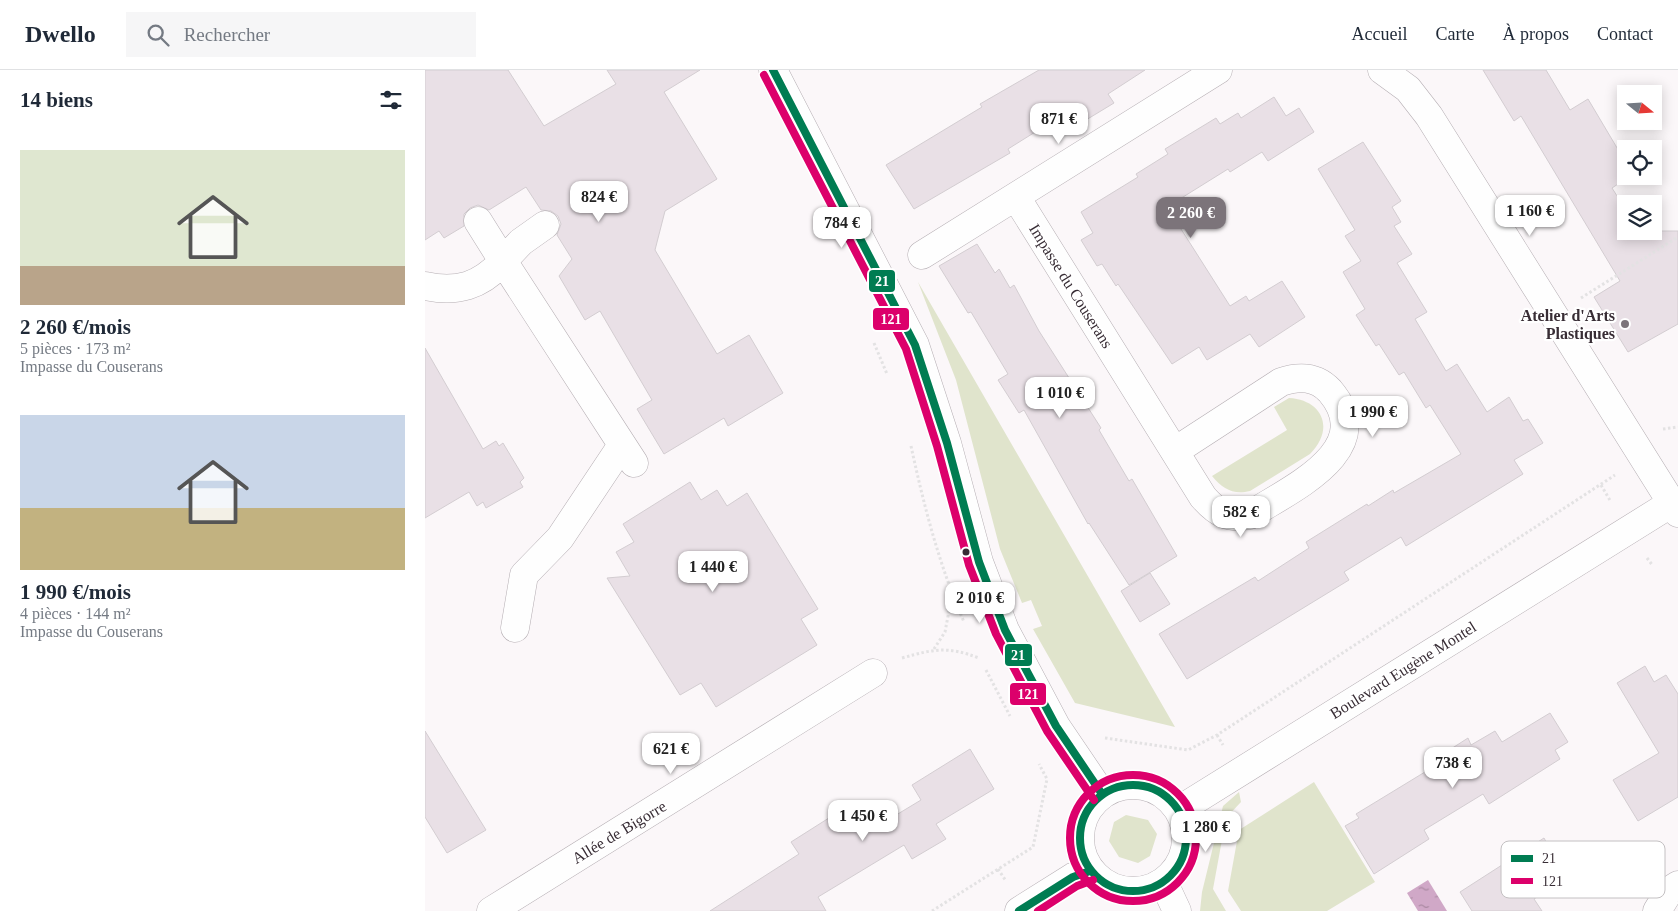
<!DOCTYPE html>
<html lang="fr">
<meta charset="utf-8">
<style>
:root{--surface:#fff;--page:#f6f6f7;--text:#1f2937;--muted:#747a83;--line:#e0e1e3;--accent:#7c747a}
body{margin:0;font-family:Georgia,serif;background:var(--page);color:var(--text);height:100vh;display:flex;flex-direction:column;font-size:19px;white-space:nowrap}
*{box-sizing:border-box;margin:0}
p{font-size:16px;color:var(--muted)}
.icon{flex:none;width:28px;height:28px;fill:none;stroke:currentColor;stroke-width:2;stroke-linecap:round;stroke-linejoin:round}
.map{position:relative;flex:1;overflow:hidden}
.panel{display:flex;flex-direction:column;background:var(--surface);width:425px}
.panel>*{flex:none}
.needle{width:32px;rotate:108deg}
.tools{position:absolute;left:1192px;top:15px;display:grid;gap:10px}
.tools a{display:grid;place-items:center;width:45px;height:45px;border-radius:0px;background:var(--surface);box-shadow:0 2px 12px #0003;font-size:25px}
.price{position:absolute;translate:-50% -42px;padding:0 11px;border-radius:10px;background:#fff;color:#222;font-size:16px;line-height:32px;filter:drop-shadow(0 1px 2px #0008)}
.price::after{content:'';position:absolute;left:50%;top:30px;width:15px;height:11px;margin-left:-8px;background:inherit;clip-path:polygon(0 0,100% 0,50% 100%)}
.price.selected{background:var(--accent);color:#fff}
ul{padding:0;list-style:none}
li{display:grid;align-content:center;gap:10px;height:265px;padding:0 20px}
li span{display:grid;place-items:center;height:155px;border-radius:0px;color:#555}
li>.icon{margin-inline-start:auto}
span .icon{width:90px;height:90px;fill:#fffc;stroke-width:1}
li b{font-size:21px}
h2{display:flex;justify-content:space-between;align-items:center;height:60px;padding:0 20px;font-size:21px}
header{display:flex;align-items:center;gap:30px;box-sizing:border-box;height:70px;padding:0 25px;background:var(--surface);border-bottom:1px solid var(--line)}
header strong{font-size:24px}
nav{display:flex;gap:28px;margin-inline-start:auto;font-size:18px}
.search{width:350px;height:45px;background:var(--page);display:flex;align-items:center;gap:12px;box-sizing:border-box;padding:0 18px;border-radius:0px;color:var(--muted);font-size:19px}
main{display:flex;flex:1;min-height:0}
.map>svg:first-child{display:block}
</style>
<header>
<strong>Dwello</strong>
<div class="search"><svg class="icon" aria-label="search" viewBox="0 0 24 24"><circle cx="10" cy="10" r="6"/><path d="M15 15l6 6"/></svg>Rechercher</div>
<nav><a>Accueil</a><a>Carte</a><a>À propos</a><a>Contact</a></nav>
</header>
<main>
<section class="panel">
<h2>14 biens<svg class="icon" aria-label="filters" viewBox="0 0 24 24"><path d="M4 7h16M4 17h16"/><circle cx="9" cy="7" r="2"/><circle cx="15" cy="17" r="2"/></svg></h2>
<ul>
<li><span style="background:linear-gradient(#dfe7d0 75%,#b9a48a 0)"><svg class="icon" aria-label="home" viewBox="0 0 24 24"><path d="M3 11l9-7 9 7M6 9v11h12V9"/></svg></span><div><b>2 260 €/mois</b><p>5 pièces · 173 m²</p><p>Impasse du Couserans</p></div></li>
<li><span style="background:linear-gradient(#c9d6e8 60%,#c2b280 0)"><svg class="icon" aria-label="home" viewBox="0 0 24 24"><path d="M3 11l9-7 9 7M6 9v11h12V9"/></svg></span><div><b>1 990 €/mois</b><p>4 pièces · 144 m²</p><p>Impasse du Couserans</p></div></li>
</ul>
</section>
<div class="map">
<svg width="1253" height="841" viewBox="0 0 1253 841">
<defs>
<pattern id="water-ripples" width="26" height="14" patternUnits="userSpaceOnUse" patternTransform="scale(1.25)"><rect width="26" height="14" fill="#d0a8c7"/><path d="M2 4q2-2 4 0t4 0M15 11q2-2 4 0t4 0" fill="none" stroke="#aa89a2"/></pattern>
</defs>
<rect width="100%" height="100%" fill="#fbf7f9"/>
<path fill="#e0e4cc" d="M 493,212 L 750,657 L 650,633 L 608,559 L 617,556 L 606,530 L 597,533 L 575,479 L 531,310 Z
M 864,328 C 898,330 910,359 885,384 L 825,421 C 808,425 798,419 787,406 L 862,360 L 849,337 Z
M 889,712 L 950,812 L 902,841 L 816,841 L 803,821 L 814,760 Z
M 814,722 L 816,732 L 801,748 L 788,819 L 801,841 L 775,841 L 777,822 L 798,736 Z
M 701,745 L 723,750 L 732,764 L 725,786 L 713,793 L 694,787 L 684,771 L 689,752 Z"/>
<path fill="url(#water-ripples)" d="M 1003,810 L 1022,841 L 993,841 L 982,823 Z"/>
<path fill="#e9e0e6" stroke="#d3cdd1" d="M 0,0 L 83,0 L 119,56 L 191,14 L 182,0 L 275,0 L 239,22 L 292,109 L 240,141 L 230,180 L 292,284 L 324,265 L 358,323 L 303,356 L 299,348 L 239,384 L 212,339 L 227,330 L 175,241 L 160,250 L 134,206 L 147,189 L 132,165 L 136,154 L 133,146 L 126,141 L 116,140 L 101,117 L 64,140 L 53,135 L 45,138 L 39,144 L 39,156 L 19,168 L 14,161 L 0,170 Z
M 614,0 L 720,0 L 683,24 L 689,33 L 656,53 L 647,39 L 583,79 L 585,83 L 489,139 L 461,95 L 557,37 L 555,34 Z
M 1058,0 L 1121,0 L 1145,40 L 1163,29 L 1201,93 L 1201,106 L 1205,106 L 1187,118 L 1201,140 L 1201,161 L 1253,161 L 1253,254 L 1203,282 L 1169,227 L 1195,211 L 1096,46 L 1089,51 Z
M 849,27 L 861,46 L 874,38 L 889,62 L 843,91 L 837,82 L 805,102 L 803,99 L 742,137 L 805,236 L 821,226 L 824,231 L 857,211 L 880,247 L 834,277 L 825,264 L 782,290 L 774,277 L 747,294 L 693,214 L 691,216 L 677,194 L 672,196 L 656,170 L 668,163 L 656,142 L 713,107 L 711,104 L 743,84 L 740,79 L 791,48 L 795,54 L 813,43 L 816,48 Z
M 938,72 L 976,131 L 967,137 L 976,152 L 969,156 L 987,184 L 972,193 L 1002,242 L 990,249 L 1021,301 L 1032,294 L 1062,342 L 1084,327 L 1098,351 L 1103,349 L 1118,373 L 1089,390 L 1098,404 L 981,476 L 976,467 L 919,502 L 924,510 L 762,609 L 734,564 L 830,507 L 833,511 L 884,478 L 881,472 L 942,434 L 943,436 L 968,420 L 969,423 L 1036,384 L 1005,335 L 1001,338 L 979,302 L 974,305 L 954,274 L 951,276 L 931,245 L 940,239 L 918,202 L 936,191 L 920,166 L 930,160 L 893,99 Z
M 552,174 L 570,203 L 574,199 L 585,218 L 589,215 L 614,261 L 676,358 L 674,360 L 704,411 L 707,409 L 752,486 L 704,515 L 664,453 L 663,454 L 599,340 L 594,343 L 573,310 L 583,304 L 546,242 L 543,243 L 514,196 Z
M 0,278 L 58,379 L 71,371 L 74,376 L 78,373 L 99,408 L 95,412 L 98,417 L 61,438 L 58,432 L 52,436 L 44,422 L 0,448 Z
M 265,412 L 276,430 L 292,420 L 302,436 L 322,423 L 393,539 L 376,549 L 392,575 L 291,637 L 276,613 L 255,625 L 182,508 L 205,506 L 191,482 L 209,472 L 198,454 Z
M 725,503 L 745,534 L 715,552 L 696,521 Z
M 1220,596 L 1229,612 L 1241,605 L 1253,624 L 1253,727 L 1213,751 L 1188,710 L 1234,683 L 1192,613 Z
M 1125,643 L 1143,672 L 1130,680 L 1135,689 L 1064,734 L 1058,724 L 999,760 L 1004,769 L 949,804 L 920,756 L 934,748 L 931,744 L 1018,691 L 1015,686 L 1043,668 L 1046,675 L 1070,661 L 1077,672 Z
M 0,661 L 61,760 L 22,783 L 0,747 Z
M 545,679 L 569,719 L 511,754 L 521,769 L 487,789 L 479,775 L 393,827 L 401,841 L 285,841 L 374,784 L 366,772 L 426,734 L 443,762 L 496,730 L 487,715 Z
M 1119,768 L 1141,808 L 1109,829 L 1117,841 L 1047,841 L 1035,822 Z"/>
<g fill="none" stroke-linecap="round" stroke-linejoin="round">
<defs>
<path id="minor" d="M 348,0 L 490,275 L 522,373 L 554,492 L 580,560 L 631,656 L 677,724
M 957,0 L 983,19 L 1004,46 L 1253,443
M 591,127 L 778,427 C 793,444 803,449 825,445 C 865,419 955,380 905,321 C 891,306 874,306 856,312 L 750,381
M 120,155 L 96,172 L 78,191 L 209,393
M 497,185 L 793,0
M 0,216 C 32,223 56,216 78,191 L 53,151
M 90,558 L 99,505 L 135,468 L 197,375
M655 768a53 53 0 1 1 106 0a53 53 0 1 1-106 0Z
M 754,740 L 1247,433
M 739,813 L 752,841
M 66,841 L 448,603
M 594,841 L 648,807 L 665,801
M 1232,841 L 1245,820 L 1253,815"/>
</defs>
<use href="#minor" stroke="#b5aeb3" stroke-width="29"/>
<path stroke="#e3e2e3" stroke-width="3" stroke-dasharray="2.5 2.5" stroke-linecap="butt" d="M 1156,228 L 1253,167
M 449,273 L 462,304
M 1238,359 L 1253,357
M 486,376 C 499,436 514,495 539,552
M 1176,415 L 1186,432
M 1222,488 L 1228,496
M 509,579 L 520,562 L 527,525
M 477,588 C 509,579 522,576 554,588
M 561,600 L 585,646
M 792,665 L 798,675
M 680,668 L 763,680 L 792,665 L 1190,405
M 573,799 L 581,811
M 507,841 L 608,777 L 622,709 L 614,694"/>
<use href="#minor" stroke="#fefefe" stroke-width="28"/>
<defs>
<path id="bus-1" d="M 348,0 L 490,275 L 522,373 L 554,492 L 580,560 L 631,656 L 677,724
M655 768a53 53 0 1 1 106 0a53 53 0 1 1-106 0Z
M 594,841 L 648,807 L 665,801"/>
<path id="bus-2" d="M 339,5 L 481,279 L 512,376 L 544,495 L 571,564 L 622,661 L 669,730
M645 768a63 63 0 1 1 126 0a63 63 0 1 1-126 0Z
M 613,841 L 652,816 L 668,810"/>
</defs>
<use href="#bus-1" stroke="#fff" stroke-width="11"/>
<use href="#bus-2" stroke="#fff" stroke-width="11"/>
<use href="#bus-1" stroke="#007c52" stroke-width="8"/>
<use href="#bus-2" stroke="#dc006b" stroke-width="8"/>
</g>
<circle fill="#7c747a" stroke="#fff" stroke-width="2" cx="1200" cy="254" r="5"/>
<circle fill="#382d35" stroke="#fff" stroke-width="2" cx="541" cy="482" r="4.5"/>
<g text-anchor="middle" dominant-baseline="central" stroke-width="4.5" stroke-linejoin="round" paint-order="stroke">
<g font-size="16" fill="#382d35" stroke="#fff">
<text transform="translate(646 216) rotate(58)">Impasse du Couserans</text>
<text transform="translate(978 600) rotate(-32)">Boulevard Eugène Montel</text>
<text transform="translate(194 762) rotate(-31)">Allée de Bigorre</text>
</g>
<g font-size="16" font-weight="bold" fill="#382d35" stroke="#fff" text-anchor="end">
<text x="1190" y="245">Atelier d'Arts<tspan x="1190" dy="18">Plastiques</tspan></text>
</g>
</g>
<rect x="1076" y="771" width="164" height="57" rx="8" fill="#fff" stroke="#c3c0c2" stroke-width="1"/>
<rect x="1086" y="785" width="22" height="7" fill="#007c52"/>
<rect x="1086" y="808" width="22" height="6" fill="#dc006b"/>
<g font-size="14" fill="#382d35">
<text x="1117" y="793">21</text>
<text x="1117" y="816">121</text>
</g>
<g stroke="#fff" stroke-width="2">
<rect x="443" y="199" width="28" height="24" rx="5" fill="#007c52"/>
<rect x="447" y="237" width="38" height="24" rx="5" fill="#dc006b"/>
<rect x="579" y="573" width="29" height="24" rx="5" fill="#007c52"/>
<rect x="584" y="612" width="38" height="24" rx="5" fill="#dc006b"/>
</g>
<g font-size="14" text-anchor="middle" font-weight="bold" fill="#fff">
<text x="457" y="216">21</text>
<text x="466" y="254">121</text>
<text x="593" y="590">21</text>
<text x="603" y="629">121</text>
</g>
</svg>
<div class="tools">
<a><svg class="needle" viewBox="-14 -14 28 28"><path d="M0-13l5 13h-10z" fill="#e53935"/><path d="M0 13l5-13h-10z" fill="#747a83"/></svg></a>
<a><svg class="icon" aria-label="locate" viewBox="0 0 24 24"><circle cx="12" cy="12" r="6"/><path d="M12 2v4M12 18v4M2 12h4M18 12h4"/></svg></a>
<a><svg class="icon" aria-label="layers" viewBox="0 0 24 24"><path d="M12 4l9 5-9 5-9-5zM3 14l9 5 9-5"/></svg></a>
</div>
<b class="price" style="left:634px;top:75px">871 €</b>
<b class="price" style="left:174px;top:153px">824 €</b>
<b class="price" style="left:1105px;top:167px">1 160 €</b>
<b class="price selected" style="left:766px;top:169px">2 260 €</b>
<b class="price" style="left:417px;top:179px">784 €</b>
<b class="price" style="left:635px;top:349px">1 010 €</b>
<b class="price" style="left:948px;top:368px">1 990 €</b>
<b class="price" style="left:816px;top:468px">582 €</b>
<b class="price" style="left:288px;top:523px">1 440 €</b>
<b class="price" style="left:555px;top:554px">2 010 €</b>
<b class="price" style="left:246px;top:705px">621 €</b>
<b class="price" style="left:1028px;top:719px">738 €</b>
<b class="price" style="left:438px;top:772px">1 450 €</b>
<b class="price" style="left:781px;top:783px">1 280 €</b>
</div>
</main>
